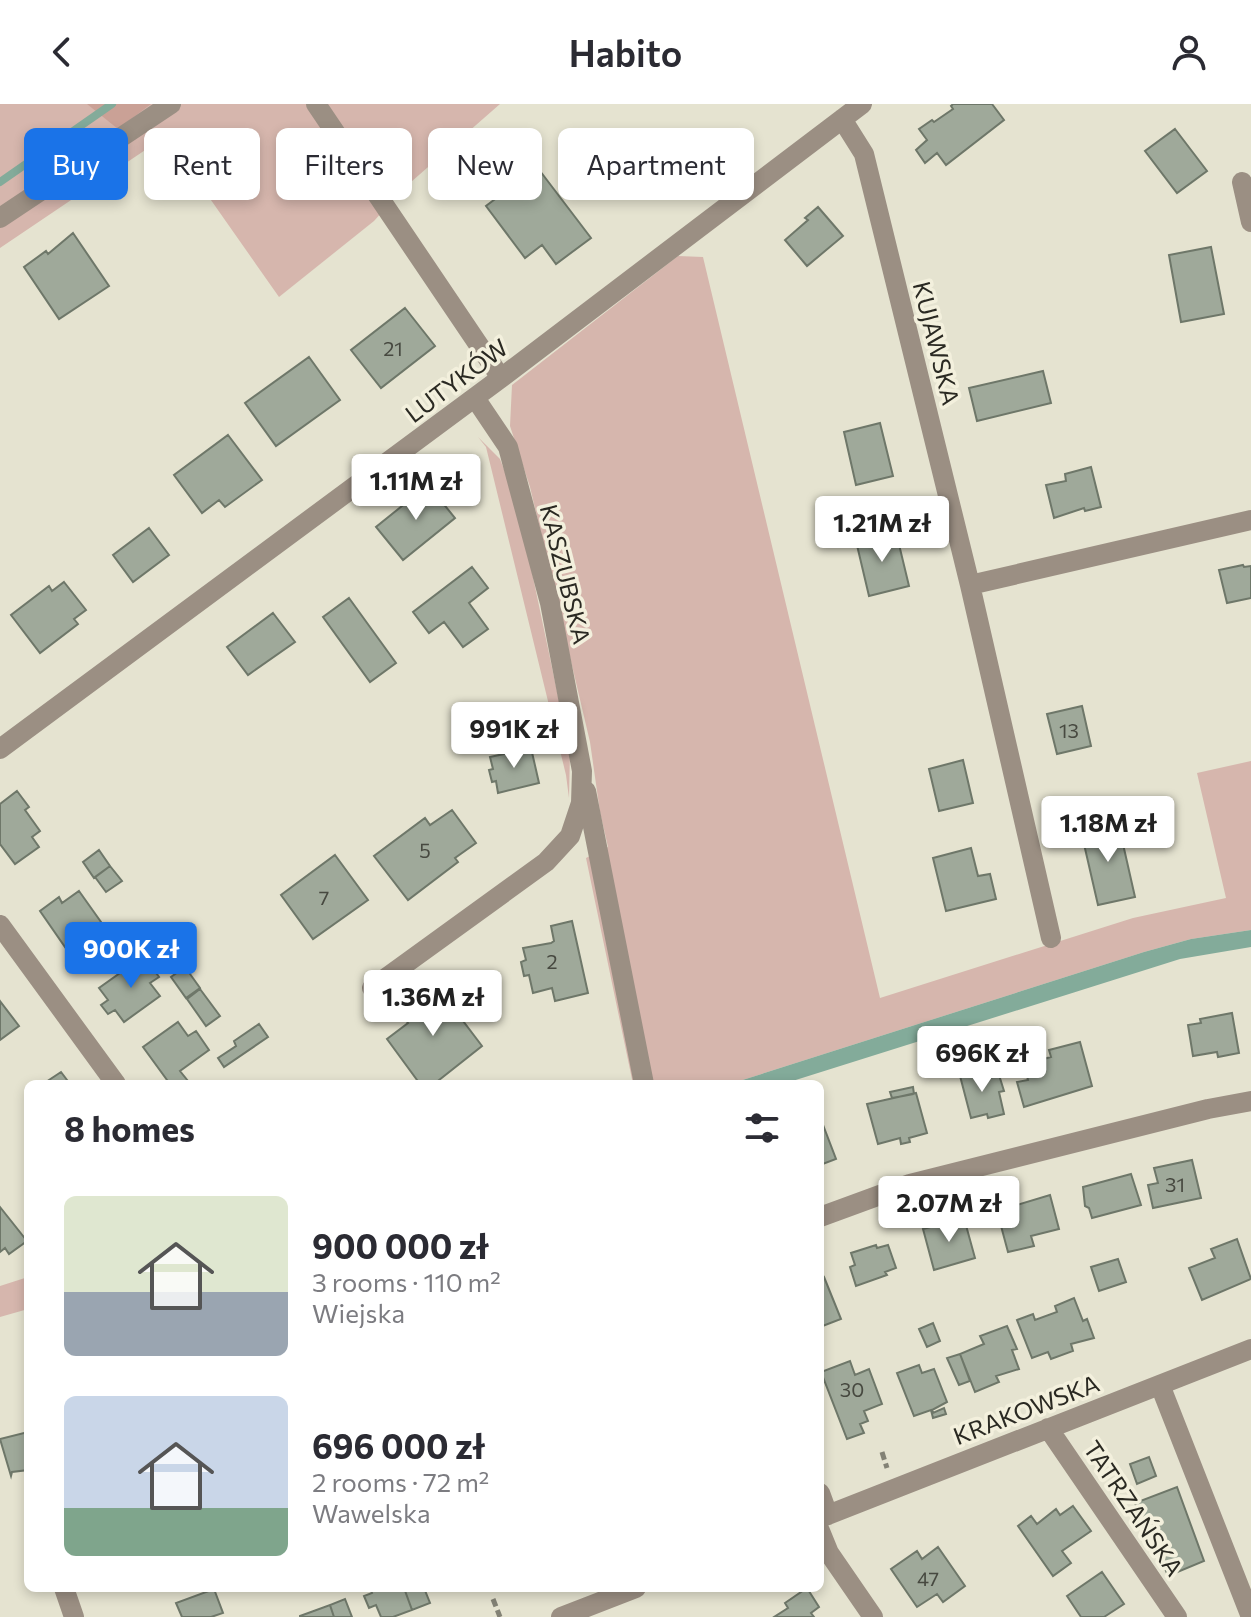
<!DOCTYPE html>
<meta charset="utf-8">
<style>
:root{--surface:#fff;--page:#f7f7f7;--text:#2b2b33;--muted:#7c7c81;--accent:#1a73e8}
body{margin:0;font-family:Commissioner,sans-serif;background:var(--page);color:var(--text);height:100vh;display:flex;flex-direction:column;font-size:30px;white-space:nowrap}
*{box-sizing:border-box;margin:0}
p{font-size:26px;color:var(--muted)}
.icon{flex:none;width:44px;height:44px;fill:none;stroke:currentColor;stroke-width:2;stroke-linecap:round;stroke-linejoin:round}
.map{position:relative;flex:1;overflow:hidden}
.details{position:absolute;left:24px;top:976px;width:800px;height:512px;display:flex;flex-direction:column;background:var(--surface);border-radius:12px;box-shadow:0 4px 12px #0003}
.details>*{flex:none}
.guide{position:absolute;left:24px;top:24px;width:800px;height:72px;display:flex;gap:16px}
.price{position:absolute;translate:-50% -68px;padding:0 18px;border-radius:8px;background:#fff;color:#222;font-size:26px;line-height:52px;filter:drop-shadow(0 2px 4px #0008)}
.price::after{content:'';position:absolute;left:50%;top:48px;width:24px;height:18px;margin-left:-12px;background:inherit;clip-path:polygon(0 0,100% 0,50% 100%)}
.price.active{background:var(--accent);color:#fff}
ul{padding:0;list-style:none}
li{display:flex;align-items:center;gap:24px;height:200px;padding:0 40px}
li span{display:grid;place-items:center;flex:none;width:224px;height:160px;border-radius:12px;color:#555}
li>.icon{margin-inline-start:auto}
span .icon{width:96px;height:96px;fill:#fffc;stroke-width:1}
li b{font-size:34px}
h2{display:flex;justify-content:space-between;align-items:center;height:96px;padding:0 40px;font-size:34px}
.tag{padding:0 28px;border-radius:12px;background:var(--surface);box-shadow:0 4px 12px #0003;font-size:28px;line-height:72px}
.tag.active{background:var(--accent);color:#fff}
header{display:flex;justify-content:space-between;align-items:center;height:104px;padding:0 40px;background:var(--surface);font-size:36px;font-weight:600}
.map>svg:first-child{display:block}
</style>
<header><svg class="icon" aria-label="back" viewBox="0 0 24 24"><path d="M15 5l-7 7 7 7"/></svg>Habito<svg class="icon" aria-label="person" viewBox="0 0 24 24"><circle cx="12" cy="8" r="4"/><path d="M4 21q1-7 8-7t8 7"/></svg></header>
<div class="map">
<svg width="1251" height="1513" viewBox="0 0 1251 1513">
<rect width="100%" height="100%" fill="#e5e3d0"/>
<path fill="#d6b6ad" d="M 0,0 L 500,0 L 403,85 L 374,117 L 279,193 L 166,32 L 0,144 Z
M 678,152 L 703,153 L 880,894 L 1133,814 L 1226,794 L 1197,669 L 1251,657 L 1251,826 L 1191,835 L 1144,848 L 730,980 L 633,980 L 586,754 L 608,743 L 600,708 L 590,638 L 530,383 L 510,322 L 512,281 Z
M 478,333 L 500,355 L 518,402 L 570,649 L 569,694 L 566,671 L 486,343 Z
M 28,1173 L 28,1205 L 0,1213 L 0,1182 Z"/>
<path fill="#caa196" d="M 87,0 L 151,0 L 118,25 Z"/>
<path fill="#83ab9a" d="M 1251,826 L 1251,843 L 1180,855 L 783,980 L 730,980 L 1144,848 L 1191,835 Z"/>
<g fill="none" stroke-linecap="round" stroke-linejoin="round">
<path stroke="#83ab9a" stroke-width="8" d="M 0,78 L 112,0"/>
</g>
<path fill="#9fa99a" stroke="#6e7769" stroke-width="2" d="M 953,0 L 992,0 L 1004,16 L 946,61 L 937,49 L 925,59 L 916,46 L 927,36 L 919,25 L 932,16 L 934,18 L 953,5 L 951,2 Z
M 1175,25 L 1207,67 L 1177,89 L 1145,47 Z
M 537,63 L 591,134 L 556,160 L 542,141 L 525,154 L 486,102 Z
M 818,103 L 843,132 L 807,162 L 785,136 L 808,116 L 805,114 Z
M 73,129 L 109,182 L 59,215 L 24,163 L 46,147 L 48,150 Z
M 1211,143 L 1224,210 L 1181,218 L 1169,151 Z
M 405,204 L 435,242 L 381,284 L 351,246 Z
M 309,253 L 340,296 L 276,342 L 245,299 Z
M 1043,267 L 1051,299 L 977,317 L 969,284 Z
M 880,319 L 893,372 L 856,381 L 844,328 Z
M 228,331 L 262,376 L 225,403 L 219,396 L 202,409 L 174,371 Z
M 1091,363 L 1101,403 L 1085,407 L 1084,404 L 1054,414 L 1046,381 L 1066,377 L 1065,370 Z
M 428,381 L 455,414 L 403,456 L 376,423 Z
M 149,424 L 169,451 L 133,478 L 113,451 Z
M 896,428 L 909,482 L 869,492 L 856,437 Z
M 1243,461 L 1244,463 L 1251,462 L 1251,494 L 1227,499 L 1219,466 Z
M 472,463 L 488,484 L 469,499 L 488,525 L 463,543 L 444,518 L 429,529 L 413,508 Z
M 64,478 L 86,506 L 74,515 L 78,520 L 40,549 L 11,511 L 49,482 L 52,487 Z
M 349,494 L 396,559 L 370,578 L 323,513 Z
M 273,509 L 295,538 L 248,571 L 227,543 Z
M 1082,602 L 1091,642 L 1057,650 L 1047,610 Z
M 531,644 L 539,679 L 498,689 L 496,677 L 492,678 L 489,666 L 493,665 L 490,653 Z
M 963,656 L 973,699 L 939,707 L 929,665 Z
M 17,687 L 29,703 L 25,706 L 40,727 L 32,733 L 39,743 L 15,760 L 0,740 L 0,700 Z
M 452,706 L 476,739 L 455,754 L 458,758 L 408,796 L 374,752 L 425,714 L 430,721 Z
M 1118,718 L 1135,793 L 1098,801 L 1081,727 Z
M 971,744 L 978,772 L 990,770 L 996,795 L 946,807 L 933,754 Z
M 99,746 L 110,762 L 94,774 L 83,758 Z
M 335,751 L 368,796 L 313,835 L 281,791 Z
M 110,762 L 122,777 L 106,788 L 95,773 Z
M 79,787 L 101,818 L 65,843 L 40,807 L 59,793 L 62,799 Z
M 572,817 L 588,889 L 555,897 L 552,884 L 533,889 L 529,871 L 524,872 L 521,858 L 526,856 L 523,844 L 551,839 L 554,837 L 551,822 Z
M 144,852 L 159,873 L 150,879 L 160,892 L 124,918 L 115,906 L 108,910 L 101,901 L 108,896 L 99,884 Z
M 185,863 L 200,884 L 186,894 L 171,873 Z
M 435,880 L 482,942 L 434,980 L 420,980 L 387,935 L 408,919 L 399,907 Z
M 200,885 L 220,912 L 206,922 L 187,895 Z
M 0,897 L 19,922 L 0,936 Z
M 1232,909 L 1239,949 L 1218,953 L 1217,948 L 1193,952 L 1188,921 L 1201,919 L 1200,915 Z
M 178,918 L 188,932 L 196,927 L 209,946 L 180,967 L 188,977 L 184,980 L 164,980 L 167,976 L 143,943 Z
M 259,920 L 268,933 L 224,963 L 218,954 L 236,942 L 234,937 Z
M 1080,938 L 1092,982 L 1024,1003 L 1017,978 L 1028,976 L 1024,960 L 1051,953 L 1049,946 Z
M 979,964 L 983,976 L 999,971 L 1004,987 L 999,988 L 1004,1010 L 988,1014 L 987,1010 L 971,1014 L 959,968 Z
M 61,968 L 70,980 L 43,980 Z
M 913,983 L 914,990 L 892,994 L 890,988 Z
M 916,989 L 927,1029 L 909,1034 L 910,1038 L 901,1040 L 900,1034 L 878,1040 L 867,1000 Z
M 820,1013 L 836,1055 L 820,1061 Z
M 1192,1056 L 1201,1094 L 1153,1104 L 1148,1081 L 1158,1079 L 1154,1064 Z
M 1131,1070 L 1141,1101 L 1092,1114 L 1089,1104 L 1085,1102 L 1083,1083 Z
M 1050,1091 L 1059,1125 L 1031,1132 L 1034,1142 L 1008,1148 L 997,1107 Z
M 0,1103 L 27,1137 L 9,1150 L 5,1144 L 0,1148 Z
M 964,1114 L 975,1154 L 934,1166 L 923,1125 Z
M 1237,1135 L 1251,1175 L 1202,1196 L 1189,1164 L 1215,1154 L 1211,1145 Z
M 876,1141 L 877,1144 L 888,1141 L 896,1164 L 885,1168 L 887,1171 L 856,1182 L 850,1163 L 855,1161 L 851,1149 Z
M 1118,1155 L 1126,1178 L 1099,1187 L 1091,1163 Z
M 824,1173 L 841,1215 L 820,1223 L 820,1175 Z
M 1074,1194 L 1083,1217 L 1087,1215 L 1094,1234 L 1071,1240 L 1073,1247 L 1051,1255 L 1048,1248 L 1032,1254 L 1017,1216 L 1033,1210 L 1035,1216 L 1057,1208 L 1055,1202 Z
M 933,1219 L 940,1237 L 927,1243 L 919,1225 Z
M 1007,1222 L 1017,1245 L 1012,1246 L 1019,1265 L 996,1272 L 999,1278 L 975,1288 L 960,1250 L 984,1240 L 980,1232 Z
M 960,1250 L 970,1277 L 959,1281 L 947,1254 Z
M 850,1257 L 855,1271 L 869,1265 L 882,1300 L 864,1307 L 868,1317 L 860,1320 L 864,1329 L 847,1335 L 821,1268 Z
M 919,1261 L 922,1269 L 934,1265 L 947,1298 L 932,1306 L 933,1309 L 944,1304 L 946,1310 L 933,1314 L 931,1306 L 914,1312 L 897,1269 Z
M 28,1328 L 28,1366 L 12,1368 L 11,1372 L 0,1335 Z
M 1149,1353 L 1156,1372 L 1137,1380 L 1130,1360 Z
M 1177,1383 L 1204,1457 L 1168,1472 L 1149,1423 L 1145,1425 L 1135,1399 Z
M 1073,1402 L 1091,1427 L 1062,1447 L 1071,1459 L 1053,1472 L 1018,1422 L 1031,1412 L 1037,1420 L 1056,1405 L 1060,1411 Z
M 938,1443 L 965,1482 L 943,1498 L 937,1490 L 917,1503 L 891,1465 L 917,1447 L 922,1455 Z
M 1102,1468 L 1124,1500 L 1104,1513 L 1081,1513 L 1067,1492 Z
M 370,1484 L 404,1484 L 412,1506 L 393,1513 L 381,1513 L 376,1501 L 369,1504 L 364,1492 L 372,1489 Z
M 404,1484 L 424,1484 L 430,1499 L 412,1506 Z
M 807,1484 L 819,1503 L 811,1509 L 814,1513 L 774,1513 L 788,1504 L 785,1499 Z
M 214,1485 L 223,1509 L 211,1513 L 182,1513 L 176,1499 Z
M 345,1495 L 352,1513 L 334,1513 L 330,1501 Z
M 330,1501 L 334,1513 L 300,1513 L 300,1512 Z"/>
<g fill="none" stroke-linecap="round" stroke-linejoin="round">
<path stroke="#838275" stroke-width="5" stroke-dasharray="8 4" stroke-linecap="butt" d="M 882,1348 L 887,1364
M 493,1495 L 500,1513"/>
<path stroke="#9b8f83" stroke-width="20" d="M 316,0 L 501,274
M 842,15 L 864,50 L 970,481 L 1051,834
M 1242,78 L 1251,118
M 0,114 L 171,0
M 970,481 L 1251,416
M 0,645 L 501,274 L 862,0
M 586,687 L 644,980
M 0,821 L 116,980
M 372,884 L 546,758 L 570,732 L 581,699 L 582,667 L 550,499 L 508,343 L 475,294
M 820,1113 L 910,1080 L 1208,1005 L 1251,997
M 1160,1281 L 1251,1513
M 1048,1324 L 1177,1513
M 820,1389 L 828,1411
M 820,1414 L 1251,1245
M 820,1427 L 829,1449 L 873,1513
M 64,1484 L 74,1513
M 561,1513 L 636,1484"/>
</g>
<g text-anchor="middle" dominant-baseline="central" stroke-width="7" stroke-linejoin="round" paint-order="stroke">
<g font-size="20" fill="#474940">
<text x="393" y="244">21</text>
<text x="1069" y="626">13</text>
<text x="425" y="746">5</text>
<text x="324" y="793">7</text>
<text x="552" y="857">2</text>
<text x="1175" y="1080">31</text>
<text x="852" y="1285">30</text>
<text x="928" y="1474">47</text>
</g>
<g font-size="24" fill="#2a2922" stroke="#f3f0dd">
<text transform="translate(937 239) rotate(76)">KUJAWSKA</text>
<text transform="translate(456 276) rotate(-37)">LUTYKÓW</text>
<text transform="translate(566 470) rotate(76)">KASZUBSKA</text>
<text transform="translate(1026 1305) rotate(-21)">KRAKOWSKA</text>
<text transform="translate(1134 1404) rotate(56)">TATRZAŃSKA</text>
</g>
</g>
</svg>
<b class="price" style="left:416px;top:418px">1.11M zł</b>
<b class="price" style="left:882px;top:460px">1.21M zł</b>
<b class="price" style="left:514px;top:666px">991K zł</b>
<b class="price" style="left:1108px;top:760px">1.18M zł</b>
<b class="price active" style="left:131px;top:886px">900K zł</b>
<b class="price" style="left:433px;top:934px">1.36M zł</b>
<b class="price" style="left:982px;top:990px">696K zł</b>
<b class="price" style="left:949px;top:1140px">2.07M zł</b>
<div class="guide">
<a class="tag active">Buy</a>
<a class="tag">Rent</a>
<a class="tag">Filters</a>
<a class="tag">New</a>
<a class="tag">Apartment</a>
</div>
<section class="details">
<h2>8 homes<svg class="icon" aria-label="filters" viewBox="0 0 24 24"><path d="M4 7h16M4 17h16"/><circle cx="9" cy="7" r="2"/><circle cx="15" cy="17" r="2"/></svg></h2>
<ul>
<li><span style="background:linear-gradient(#dfe7d0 60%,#9aa5b1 0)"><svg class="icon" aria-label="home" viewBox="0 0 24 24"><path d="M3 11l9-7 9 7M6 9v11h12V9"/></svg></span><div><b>900 000 zł</b><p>3 rooms · 110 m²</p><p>Wiejska</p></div></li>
<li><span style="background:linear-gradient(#c9d6e8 70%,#7fa58c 0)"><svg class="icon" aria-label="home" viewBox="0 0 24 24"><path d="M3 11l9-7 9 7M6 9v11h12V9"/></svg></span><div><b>696 000 zł</b><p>2 rooms · 72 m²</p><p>Wawelska</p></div></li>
</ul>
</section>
</div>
